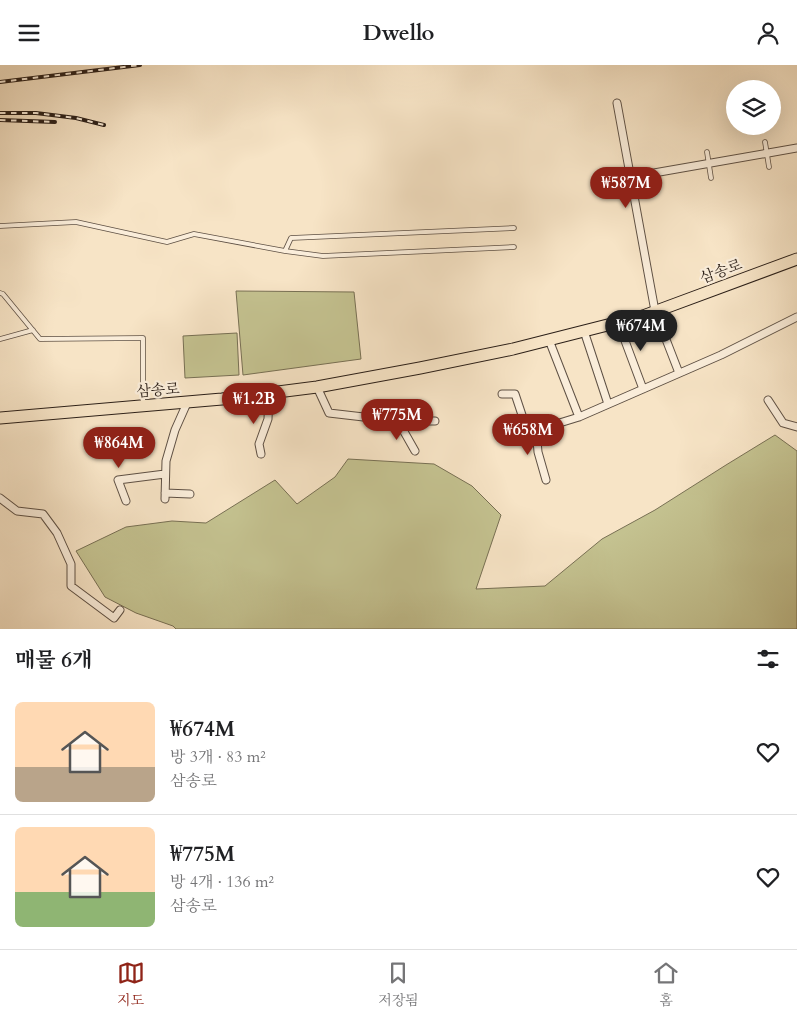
<!DOCTYPE html>
<html lang="ko">
<meta charset="utf-8">
<style>
:root{--surface:#fff;--page:#f6f6f6;--text:#202124;--muted:#757577;--line:#e0e0e0;--accent:#8f2418}
body{margin:0;font-family:Cardo,"Noto Serif KR",serif;background:var(--page);color:var(--text);height:100vh;display:flex;flex-direction:column;font-size:19px;white-space:nowrap}
*{box-sizing:border-box;margin:0}
p{font-size:16px;color:var(--muted)}
.icon{flex:none;width:28px;height:28px;fill:none;stroke:currentColor;stroke-width:2;stroke-linecap:round;stroke-linejoin:round}
.map{position:relative;height:564px;overflow:hidden}
.drawer{display:flex;flex-direction:column;background:var(--surface);flex:1}
.drawer>*{flex:none}
.tools{position:absolute;left:726px;top:15px;display:grid;gap:10px}
.tools a{display:grid;place-items:center;width:55px;height:55px;border-radius:50%;background:var(--surface);box-shadow:0 5px 20px #0002;font-size:25px}
.price{position:absolute;translate:-50% -42px;padding:0 11px;border-radius:18px;background:var(--accent);color:#fff;font-size:16px;line-height:32px;filter:drop-shadow(0 1px 2px #0008)}
.price::after{content:'';position:absolute;left:50%;top:30px;width:15px;height:11px;margin-left:-8px;background:inherit;clip-path:polygon(0 0,100% 0,50% 100%)}
.price.on{background:#222;color:#fff}
ul{padding:0;list-style:none}
li{display:flex;align-items:center;gap:15px;height:125px;padding:0 15px}
li+li{border-top:1px solid var(--line)}
li span{display:grid;place-items:center;flex:none;width:140px;height:100px;border-radius:8px;color:#555}
li>.icon{margin-inline-start:auto}
span .icon{width:60px;height:60px;fill:#fffc;stroke-width:1}
li b{font-size:21px}
h2{display:flex;justify-content:space-between;align-items:center;height:60px;padding:0 15px;font-size:21px}
header{display:flex;justify-content:space-between;align-items:center;height:65px;padding:0 15px;background:var(--surface);font-size:22px;font-weight:800}
.dock{display:flex;justify-content:space-around;align-items:center;height:70px;border-top:1px solid var(--line);background:var(--surface);font-size:14px;color:var(--muted)}
.dock a{display:grid;justify-items:center;gap:2px}
.dock .on{color:var(--accent)}
.map>svg:first-child{display:block}
</style>
<header><svg class="icon" aria-label="menu" viewBox="0 0 24 24"><path d="M4 6h16M4 12h16M4 18h16"/></svg>Dwello<svg class="icon" aria-label="person" viewBox="0 0 24 24"><circle cx="12" cy="8" r="4"/><path d="M4 21q1-7 8-7t8 7"/></svg></header>
<div class="map">
<svg width="797" height="564" viewBox="0 0 797 564">
<rect width="100%" height="100%" fill="#f7e4c6"/>
<filter id="stains"><feTurbulence type="fractalNoise" baseFrequency=".004" numOctaves="4"/><feColorMatrix values="0 0 0 0 .2 0 0 0 0 .09 0 0 0 0 .02 0 0 0 .5 -.17"/></filter>
<radialGradient id="worn" r=".72"><stop offset=".6" stop-color="#630" stop-opacity="0"/><stop offset="1" stop-color="#630" stop-opacity=".3"/></radialGradient>
<path fill="#c4c290" stroke="#787054" d="M 236,226 L 354,227 L 361,294 L 243,310 Z
M 237,268 L 239,310 L 185,313 L 183,271 Z
M 775,370 L 797,386 L 797,564 L 176,564 L 173,561 L 136,548 L 105,532 L 76,486 L 126,462 L 172,456 L 206,458 L 275,415 L 297,439 L 335,412 L 348,394 L 434,399 L 472,421 L 501,450 L 476,524 L 545,521 L 602,474 L 655,445 L 726,400 Z"/>
<g fill="none" stroke-linecap="round" stroke-linejoin="round">
<defs>
<path id="service" d="M 765,77 L 769,102
M 707,87 L 711,113
M 0,161 L 76,157 L 167,177 L 194,169 L 285,186 L 291,173 L 514,163
M 285,186 L 323,191 L 514,182
M 0,228 L 3,229 L 40,274 L 143,273 L 143,338
M 0,274 L 33,265"/>
<path id="minor" d="M 617,38 L 655,246 L 679,308
M 631,112 L 797,83
M 618,257 L 643,324
M 584,266 L 608,339
M 549,275 L 579,352
M 317,322 L 329,348 L 398,356 L 435,356
M 502,329 L 515,329 L 527,365 L 553,360 L 579,352 L 721,290 L 797,252
M 768,335 L 783,358 L 797,362
M 398,356 L 415,386
M 536,363 L 538,387 L 546,415
M 261,389 L 259,379 L 268,354 L 269,328
M 165,428 L 190,429
M 0,433 L 17,446 L 43,449 L 57,468 L 71,499 L 71,521 L 114,553 L 120,545
M 165,434 L 166,396 L 175,365 L 187,338
M 126,436 L 118,415 L 165,409"/>
<path id="primary" d="M 0,353 L 222,334 L 317,322 L 420,303 L 513,284 L 643,251 L 797,194"/>
</defs>
<use href="#service" stroke="#5e5044" stroke-width="5.5"/>
<use href="#minor" stroke="#5e5044" stroke-width="9"/>
<use href="#primary" stroke="#2b1f18" stroke-width="13"/>
<use href="#service" stroke="#faedda" stroke-width="4"/>
<use href="#minor" stroke="#faedda" stroke-width="7"/>
<use href="#primary" stroke="#f7e4c6" stroke-width="11"/>
<defs>
<path id="rail" d="M 0,17 L 140,0
M 0,48 L 36,48 L 76,53 L 104,60
M 0,55 L 55,57"/>
</defs>
<use href="#rail" stroke="#2b1f18" stroke-width="4"/>
<use href="#rail" stroke="#faedda" stroke-width="2" stroke-dasharray="5.5" stroke-linecap="butt"/>
</g>
<g text-anchor="middle" dominant-baseline="central" stroke-width="4.5" stroke-linejoin="round" paint-order="stroke">
<g font-size="15" fill="#2b1f18" stroke="#faedda">
<text transform="translate(721 206) rotate(-20)">삼송로</text>
<text transform="translate(158 325) rotate(-4)">삼송로</text>
</g>
</g>
<rect width="100%" height="100%" filter="url(#stains)"/>
<rect width="100%" height="100%" fill="url(#worn)"/>
</svg>
<div class="tools">
<a><svg class="icon" aria-label="layers" viewBox="0 0 24 24"><path d="M12 4l9 5-9 5-9-5zM3 14l9 5 9-5"/></svg></a>
</div>
<b class="price" style="left:626px;top:144px">₩587M</b>
<b class="price on" style="left:641px;top:287px">₩674M</b>
<b class="price" style="left:254px;top:360px">₩1.2B</b>
<b class="price" style="left:397px;top:376px">₩775M</b>
<b class="price" style="left:528px;top:391px">₩658M</b>
<b class="price" style="left:119px;top:404px">₩864M</b>
</div>
<section class="drawer">
<h2>매물 6개<svg class="icon" aria-label="filters" viewBox="0 0 24 24"><path d="M4 7h16M4 17h16"/><circle cx="9" cy="7" r="2"/><circle cx="15" cy="17" r="2"/></svg></h2>
<ul>
<li><span style="background:linear-gradient(#ffd9b3 65%,#b9a48a 0)"><svg class="icon" aria-label="home" viewBox="0 0 24 24"><path d="M3 11l9-7 9 7M6 9v11h12V9"/></svg></span><div><b>₩674M</b><p>방 3개 · 83 m²</p><p>삼송로</p></div><svg class="icon" aria-label="heart" viewBox="0 0 24 24"><path d="M12 20l-8-8c-3-5 5-10 8-4 3-6 11-1 8 4z"/></svg></li>
<li><span style="background:linear-gradient(#ffd9b3 65%,#8fb573 0)"><svg class="icon" aria-label="home" viewBox="0 0 24 24"><path d="M3 11l9-7 9 7M6 9v11h12V9"/></svg></span><div><b>₩775M</b><p>방 4개 · 136 m²</p><p>삼송로</p></div><svg class="icon" aria-label="heart" viewBox="0 0 24 24"><path d="M12 20l-8-8c-3-5 5-10 8-4 3-6 11-1 8 4z"/></svg></li>
</ul>
</section>
<nav class="dock">
<a class="on"><svg class="icon" aria-label="map" viewBox="0 0 24 24"><path d="M3 6l6-2 6 2 6-2v14l-6 2-6-2-6 2zM9 4v14M15 6v14"/></svg>지도</a>
<a><svg class="icon" aria-label="saved" viewBox="0 0 24 24"><path d="M7 4h10v16l-5-4-5 4z"/></svg>저장됨</a>
<a><svg class="icon" aria-label="home" viewBox="0 0 24 24"><path d="M3 11l9-7 9 7M6 9v11h12V9"/></svg>홈</a>
</nav>
